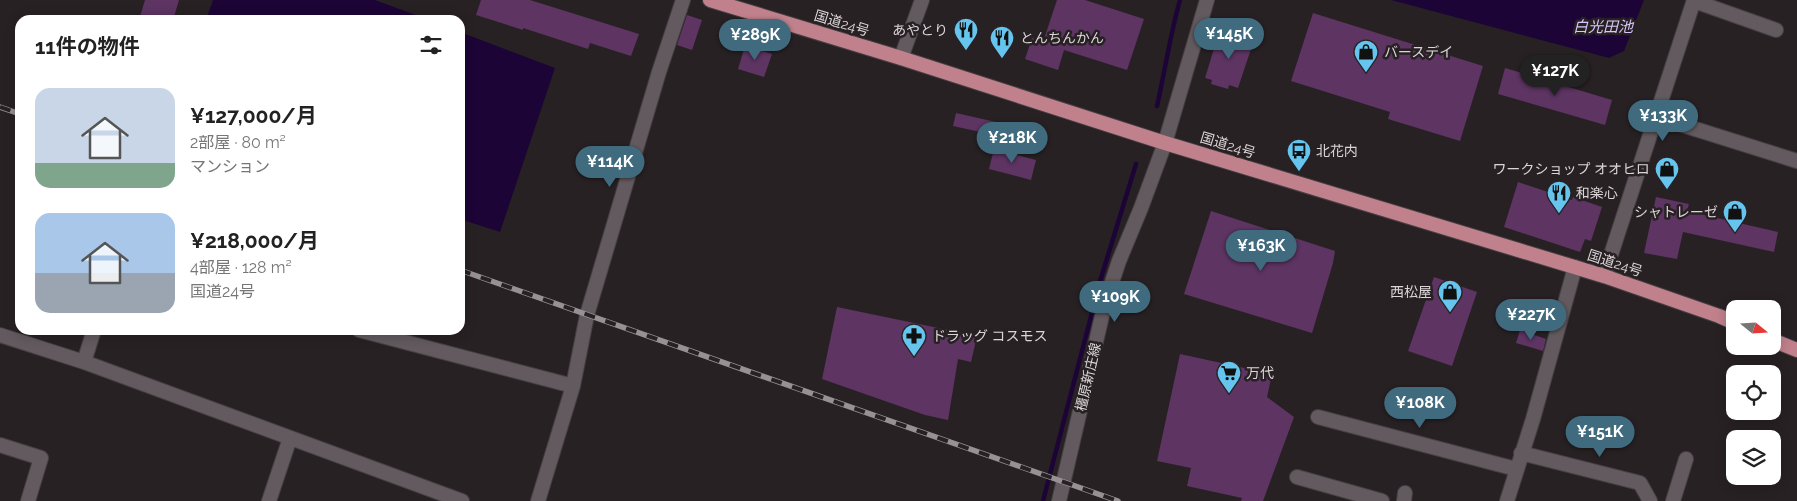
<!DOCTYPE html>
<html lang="ja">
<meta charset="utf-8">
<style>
:root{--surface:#fff;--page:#f2f2f2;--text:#222;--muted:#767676;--accent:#406b7e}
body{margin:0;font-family:Raleway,"Noto Sans JP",sans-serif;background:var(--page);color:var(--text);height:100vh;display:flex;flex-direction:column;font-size:19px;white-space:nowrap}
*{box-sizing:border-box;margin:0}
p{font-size:16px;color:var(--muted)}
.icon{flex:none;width:28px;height:28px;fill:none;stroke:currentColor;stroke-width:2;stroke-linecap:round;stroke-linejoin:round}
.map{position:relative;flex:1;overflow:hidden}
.details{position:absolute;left:15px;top:15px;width:450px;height:320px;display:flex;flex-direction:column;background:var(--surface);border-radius:15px;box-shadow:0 2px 12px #0003}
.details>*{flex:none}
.needle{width:32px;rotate:108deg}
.tools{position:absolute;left:1726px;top:300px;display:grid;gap:10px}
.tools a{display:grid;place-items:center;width:55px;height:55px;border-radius:10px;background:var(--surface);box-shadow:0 2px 12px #0003;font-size:25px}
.price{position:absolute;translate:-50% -42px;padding:0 11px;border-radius:18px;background:var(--accent);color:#fff;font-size:16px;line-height:32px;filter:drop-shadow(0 1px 2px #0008)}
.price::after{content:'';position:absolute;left:50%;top:30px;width:15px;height:11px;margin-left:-8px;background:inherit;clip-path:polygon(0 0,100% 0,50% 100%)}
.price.on{background:#222;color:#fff}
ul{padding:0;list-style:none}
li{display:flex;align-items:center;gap:15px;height:125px;padding:0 20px}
li span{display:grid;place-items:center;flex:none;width:140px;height:100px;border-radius:15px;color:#555}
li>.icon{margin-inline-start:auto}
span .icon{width:60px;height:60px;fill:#fffc;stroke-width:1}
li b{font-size:21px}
h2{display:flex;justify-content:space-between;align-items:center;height:60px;padding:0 20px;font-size:21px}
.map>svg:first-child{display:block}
</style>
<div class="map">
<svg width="1797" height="501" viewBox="0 0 1797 501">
<rect width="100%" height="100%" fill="#282124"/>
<path fill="#1c0536" d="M 213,0 L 375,0 L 429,20 L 206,20 Z
M 1391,0 L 1644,0 L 1624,51 L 1609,58 Z
M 460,32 L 555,68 L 500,232 L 460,219 Z"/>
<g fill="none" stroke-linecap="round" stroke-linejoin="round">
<path stroke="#1c0536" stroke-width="4.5" d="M 1157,106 C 1165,71 1170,35 1180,0
M 1043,501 L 1101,278 L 1136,164"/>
</g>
<path fill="#5d3462" d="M 145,0 L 179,0 L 173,20 L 139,20 Z
M 481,0 L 530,0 L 639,34 L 631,56 L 590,43 L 588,49 L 523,28 L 523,30 L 476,15 Z
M 1057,0 L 1085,0 L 1144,19 L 1127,70 L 1064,50 L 1058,70 L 1025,59 L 1032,38 L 1043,42 Z
M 1313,13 L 1483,66 L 1460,141 L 1388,119 L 1390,112 L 1291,81 Z
M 687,15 L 702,20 L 692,50 L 677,45 Z
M 1220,29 L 1254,40 L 1238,88 L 1229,85 L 1228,89 L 1211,84 L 1212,80 L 1205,78 Z
M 745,46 L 772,54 L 764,77 L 738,69 Z
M 1505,68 L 1612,100 L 1605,125 L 1498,94 Z
M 956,113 L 996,122 L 994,135 L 953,126 Z
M 994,149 L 1036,160 L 1031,180 L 989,169 Z
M 1518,182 L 1572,200 L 1573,197 L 1602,207 L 1591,241 L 1585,239 L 1580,252 L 1504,227 Z
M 1656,197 L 1689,204 L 1687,211 L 1778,232 L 1774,252 L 1683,232 L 1677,259 L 1644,253 Z
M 1211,211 L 1335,251 L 1333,263 L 1312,333 L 1184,294 Z
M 1434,277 L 1477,292 L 1452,366 L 1408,351 Z
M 837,307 L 977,336 L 971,362 L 958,359 L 948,420 L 925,415 L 822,379 Z
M 1520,330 L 1546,339 L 1543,351 L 1516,343 Z
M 1180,354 L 1272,374 L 1267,397 L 1294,417 L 1263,501 L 1241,501 L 1242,498 L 1187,486 L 1191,468 L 1157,461 Z"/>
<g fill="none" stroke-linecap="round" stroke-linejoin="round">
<defs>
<path id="minor" d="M 1694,1 L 1776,30
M 901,58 L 922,0
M 1657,117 L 1797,161
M 359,330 L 573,386
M 0,335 L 84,362 L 462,501
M 84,362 L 94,330
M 1318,417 L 1516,469
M 0,445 L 41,458 L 28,501
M 1521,453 L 1640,483 L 1650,501
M 1297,477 L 1382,501
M 269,501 L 290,438
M 538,501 L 573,386 L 587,315 L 659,72 L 683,0
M 1404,501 L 1405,493
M 1507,501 L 1533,419 L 1575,267
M 1673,501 L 1686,459"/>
<path id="tertiary" d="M 1604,276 L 1694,0"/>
<path id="secondary" d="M 1059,501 L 1105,303 L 1119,261 L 1141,208 L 1165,143 L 1207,0"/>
<path id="trunk" d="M 710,0 L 901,58 L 1165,143 L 1604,276 L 1719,316 L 1735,323
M 1772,340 L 1797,350"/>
</defs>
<use href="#minor" stroke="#463f43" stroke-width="16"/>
<use href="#tertiary" stroke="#463f43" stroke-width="16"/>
<use href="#secondary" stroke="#463f43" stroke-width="16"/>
<use href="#trunk" stroke="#463f43" stroke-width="16"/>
<use href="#minor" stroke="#625a5e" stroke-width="14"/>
<use href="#tertiary" stroke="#625a5e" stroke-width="14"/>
<use href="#secondary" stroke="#625a5e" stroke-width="14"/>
<use href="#trunk" stroke="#c0818c" stroke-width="14"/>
<defs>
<path id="rail" d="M 0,107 L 20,114
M 460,270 L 1118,501"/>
</defs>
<use href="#rail" stroke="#979194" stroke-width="5.5"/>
<use href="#rail" stroke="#282124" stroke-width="4" stroke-dasharray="11" stroke-linecap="butt"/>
</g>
<defs>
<symbol id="restaurant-pin" viewBox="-11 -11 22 30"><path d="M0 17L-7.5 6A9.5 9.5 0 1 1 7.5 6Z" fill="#65c5ee" stroke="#282124"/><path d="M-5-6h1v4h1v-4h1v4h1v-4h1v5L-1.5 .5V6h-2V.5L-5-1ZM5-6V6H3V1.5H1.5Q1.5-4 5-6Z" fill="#111"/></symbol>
<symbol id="shop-pin" viewBox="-11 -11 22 30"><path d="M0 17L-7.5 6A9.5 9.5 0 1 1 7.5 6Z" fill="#65c5ee" stroke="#282124"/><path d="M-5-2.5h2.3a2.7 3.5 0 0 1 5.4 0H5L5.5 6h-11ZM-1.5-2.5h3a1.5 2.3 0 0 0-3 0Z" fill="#111"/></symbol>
<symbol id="bus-pin" viewBox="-11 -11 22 30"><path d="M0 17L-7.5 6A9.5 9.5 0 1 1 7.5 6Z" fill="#65c5ee" stroke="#282124"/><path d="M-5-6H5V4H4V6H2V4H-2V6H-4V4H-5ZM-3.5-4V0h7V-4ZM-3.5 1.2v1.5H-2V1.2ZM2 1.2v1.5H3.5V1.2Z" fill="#111"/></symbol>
<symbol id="pharmacy-pin" viewBox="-11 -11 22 30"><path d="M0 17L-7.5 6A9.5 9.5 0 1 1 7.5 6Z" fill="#65c5ee" stroke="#282124"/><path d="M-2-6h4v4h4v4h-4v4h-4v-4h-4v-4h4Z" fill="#111"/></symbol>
<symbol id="supermarket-pin" viewBox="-11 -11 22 30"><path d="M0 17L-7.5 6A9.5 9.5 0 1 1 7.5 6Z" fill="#65c5ee" stroke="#282124"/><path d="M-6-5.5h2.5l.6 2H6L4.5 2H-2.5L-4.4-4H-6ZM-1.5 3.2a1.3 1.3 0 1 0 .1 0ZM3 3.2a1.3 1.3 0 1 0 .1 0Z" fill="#111"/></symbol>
</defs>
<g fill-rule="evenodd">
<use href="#restaurant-pin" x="952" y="16" width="28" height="38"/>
<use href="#restaurant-pin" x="988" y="24" width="28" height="38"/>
<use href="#shop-pin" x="1352" y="38" width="28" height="38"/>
<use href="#bus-pin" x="1285" y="137" width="28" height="38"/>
<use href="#shop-pin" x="1653" y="155" width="28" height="38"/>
<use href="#restaurant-pin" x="1545" y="179" width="28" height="38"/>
<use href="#shop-pin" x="1721" y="198" width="28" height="38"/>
<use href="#shop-pin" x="1436" y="278" width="28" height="38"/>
<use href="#pharmacy-pin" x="900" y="322" width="28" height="38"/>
<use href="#supermarket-pin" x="1215" y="359" width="28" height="38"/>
</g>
<g text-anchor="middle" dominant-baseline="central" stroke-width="5" stroke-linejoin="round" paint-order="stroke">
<g font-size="14" fill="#dbd5d8" stroke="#282124">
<text transform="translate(842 23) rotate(17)">国道24号</text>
<text transform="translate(1228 145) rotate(17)">国道24号</text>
<text transform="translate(1615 263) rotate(18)">国道24号</text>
<text transform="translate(1088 377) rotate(-77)">橿原新庄線</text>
</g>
<g font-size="14" fill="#dbd5d8" stroke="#282124" text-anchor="start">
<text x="948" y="30" text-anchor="end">あやとり</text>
<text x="1020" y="38">とんちんかん</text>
<text x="1384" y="52">バースデイ</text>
<text x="1316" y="151">北花内</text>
<text x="1650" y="169" text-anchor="end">ワークショップ オオヒロ</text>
<text x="1576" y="193">和楽心</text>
<text x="1718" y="212" text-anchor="end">シャトレーゼ</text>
<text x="1432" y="292" text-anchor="end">西松屋</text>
<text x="932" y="336">ドラッグ コスモス</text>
<text x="1246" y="373">万代</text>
</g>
<g font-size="15" font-style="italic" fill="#d6c6f9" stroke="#282124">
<text x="1603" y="27">白光田池</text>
</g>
</g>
</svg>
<div class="tools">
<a><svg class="needle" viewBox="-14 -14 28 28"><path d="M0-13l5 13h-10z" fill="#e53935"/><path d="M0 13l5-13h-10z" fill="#767676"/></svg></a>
<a><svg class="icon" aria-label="locate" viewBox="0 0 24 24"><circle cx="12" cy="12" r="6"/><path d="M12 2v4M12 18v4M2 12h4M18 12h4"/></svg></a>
<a><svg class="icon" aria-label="layers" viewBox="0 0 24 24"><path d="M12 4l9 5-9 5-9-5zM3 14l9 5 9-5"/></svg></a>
</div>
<b class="price" style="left:1229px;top:60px">¥145K</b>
<b class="price" style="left:755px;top:61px">¥289K</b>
<b class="price on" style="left:1555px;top:97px">¥127K</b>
<b class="price" style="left:1663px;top:142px">¥133K</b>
<b class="price" style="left:1012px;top:164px">¥218K</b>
<b class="price" style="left:610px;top:188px">¥114K</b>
<b class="price" style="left:1261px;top:272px">¥163K</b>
<b class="price" style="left:1115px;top:323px">¥109K</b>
<b class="price" style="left:1531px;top:341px">¥227K</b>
<b class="price" style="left:1420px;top:429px">¥108K</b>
<b class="price" style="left:1600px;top:458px">¥151K</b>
<section class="details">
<h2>11件の物件<svg class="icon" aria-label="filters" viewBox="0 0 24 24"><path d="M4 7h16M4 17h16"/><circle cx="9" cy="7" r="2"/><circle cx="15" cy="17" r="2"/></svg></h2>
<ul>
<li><span style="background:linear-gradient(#c9d6e8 75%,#7fa58c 0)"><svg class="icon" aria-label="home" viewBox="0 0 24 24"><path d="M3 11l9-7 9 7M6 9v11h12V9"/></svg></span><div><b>¥127,000/月</b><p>2部屋 · 80 m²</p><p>マンション</p></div></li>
<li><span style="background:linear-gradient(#a9c7e8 60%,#9aa5b1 0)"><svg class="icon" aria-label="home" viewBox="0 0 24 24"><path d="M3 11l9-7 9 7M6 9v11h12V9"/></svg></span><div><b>¥218,000/月</b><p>4部屋 · 128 m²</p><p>国道24号</p></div></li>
</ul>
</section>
</div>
